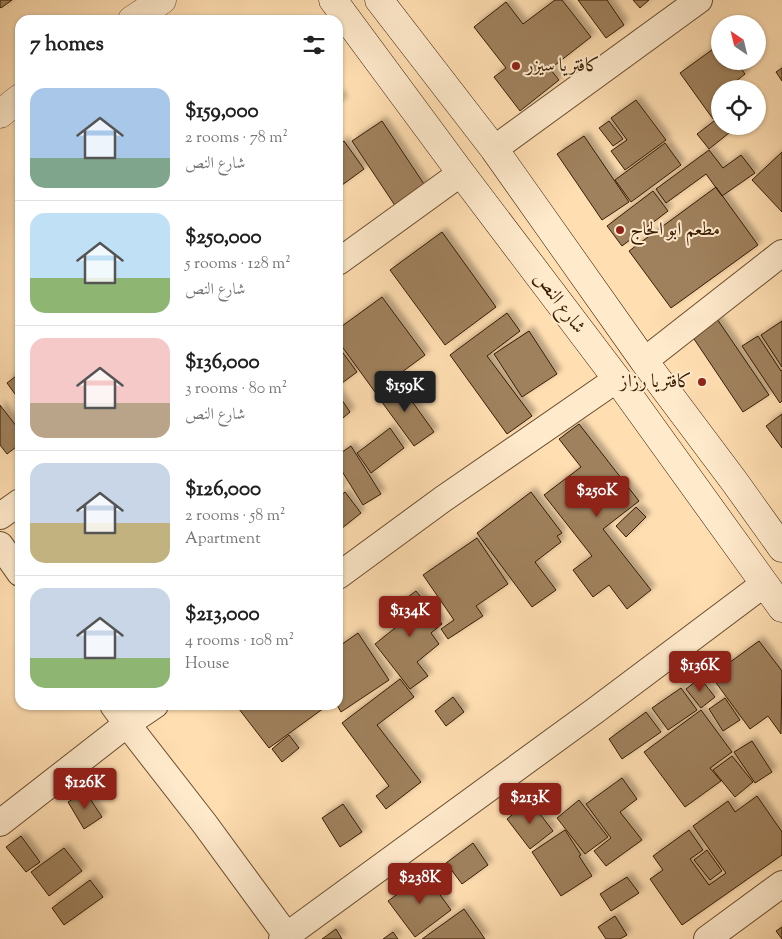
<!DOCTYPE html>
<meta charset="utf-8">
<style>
:root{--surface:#fff;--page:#f6f6f6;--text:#222;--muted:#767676;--line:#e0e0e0;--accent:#8f2418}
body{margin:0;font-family:"Sorts Mill Goudy",Amiri,serif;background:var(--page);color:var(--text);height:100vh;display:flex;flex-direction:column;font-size:19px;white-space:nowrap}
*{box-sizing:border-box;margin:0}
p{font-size:16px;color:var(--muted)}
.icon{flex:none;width:28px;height:28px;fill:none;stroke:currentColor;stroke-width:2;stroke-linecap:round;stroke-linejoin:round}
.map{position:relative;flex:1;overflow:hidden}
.panel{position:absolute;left:15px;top:15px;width:328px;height:695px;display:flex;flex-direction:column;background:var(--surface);border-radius:15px;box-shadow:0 1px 4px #0004}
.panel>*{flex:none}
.needle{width:32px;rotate:325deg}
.buttons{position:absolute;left:711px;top:15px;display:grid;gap:10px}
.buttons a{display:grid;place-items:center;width:55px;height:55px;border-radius:50%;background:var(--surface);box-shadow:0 1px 4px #0004;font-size:25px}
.price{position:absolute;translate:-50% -42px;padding:0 11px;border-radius:5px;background:var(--accent);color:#fff;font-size:16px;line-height:32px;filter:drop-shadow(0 1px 2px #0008)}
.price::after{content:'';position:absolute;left:50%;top:30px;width:15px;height:11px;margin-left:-8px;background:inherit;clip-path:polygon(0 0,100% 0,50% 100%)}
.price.on{background:#222;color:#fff}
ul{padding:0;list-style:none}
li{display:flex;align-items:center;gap:15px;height:125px;padding:0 15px}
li+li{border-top:1px solid var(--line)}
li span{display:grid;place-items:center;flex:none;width:140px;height:100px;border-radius:15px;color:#555}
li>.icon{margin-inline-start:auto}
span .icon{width:60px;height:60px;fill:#fffc;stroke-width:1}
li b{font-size:21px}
h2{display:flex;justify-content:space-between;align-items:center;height:60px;padding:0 15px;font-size:21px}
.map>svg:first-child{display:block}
</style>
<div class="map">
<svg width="782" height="939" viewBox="0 0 782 939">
<defs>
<filter id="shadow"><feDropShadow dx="4.5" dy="-4.5" stdDeviation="2.5" flood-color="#0004"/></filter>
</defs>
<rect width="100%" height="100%" fill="#ffdeb1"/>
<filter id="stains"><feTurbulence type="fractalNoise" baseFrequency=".004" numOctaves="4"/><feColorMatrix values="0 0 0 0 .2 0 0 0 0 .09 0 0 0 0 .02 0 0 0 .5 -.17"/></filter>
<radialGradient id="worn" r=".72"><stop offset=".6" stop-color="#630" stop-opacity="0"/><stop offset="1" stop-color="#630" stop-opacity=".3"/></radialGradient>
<path fill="#9f815d" stroke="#371d03" filter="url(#shadow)" d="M 0,0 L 12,0 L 1,8 L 0,7 Z
M 555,0 L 562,0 L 591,37 L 550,69 L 559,80 L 520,111 L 494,77 L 506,68 L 474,27 L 506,2 L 523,24 Z
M 578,0 L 607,0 L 624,25 L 606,38 Z
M 633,0 L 649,0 L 640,8 Z
M 720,44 L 720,61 L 736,61 L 745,74 L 726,89 L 720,89 L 720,114 L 713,119 L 680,73 Z
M 782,68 L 782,81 L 776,72 Z
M 338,93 L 343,101 L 338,105 Z
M 636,100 L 666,140 L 625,170 L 611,151 L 627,140 L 611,118 Z
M 718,118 L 720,121 L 720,126 L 724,126 L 729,133 L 709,149 L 697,134 Z
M 382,121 L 426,187 L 396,207 L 352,141 Z
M 609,121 L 623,139 L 613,146 L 599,128 Z
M 584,136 L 629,202 L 602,220 L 557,154 Z
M 344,141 L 364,169 L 338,188 L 338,146 Z
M 665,143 L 681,165 L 631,202 L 615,180 Z
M 709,150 L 723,168 L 741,155 L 755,173 L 722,196 L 706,174 L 666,203 L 656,189 Z
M 782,152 L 782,212 L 752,180 Z
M 716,187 L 758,245 L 671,308 L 629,251 Z
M 653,191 L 668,211 L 622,246 L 607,226 Z
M 442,232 L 496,307 L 445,345 L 390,270 Z
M 382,297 L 425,355 L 375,392 L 338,341 L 338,329 Z
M 507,313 L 520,331 L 487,356 L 532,416 L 507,434 L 450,355 Z
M 715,316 L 769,395 L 743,412 L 690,333 Z
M 782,321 L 782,367 L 761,335 Z
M 529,331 L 557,374 L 522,397 L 494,354 Z
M 758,336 L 781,371 L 782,370 L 782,401 L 780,403 L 742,346 Z
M 338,346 L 357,372 L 338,386 Z
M 20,373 L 20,401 L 7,383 Z
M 396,379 L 434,432 L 414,446 L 376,394 Z
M 338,394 L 350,412 L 338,422 Z
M 0,405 L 20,431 L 20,444 L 7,454 L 0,445 Z
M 782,414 L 782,448 L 766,426 Z
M 579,424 L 639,501 L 603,529 L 651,590 L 627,609 L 609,585 L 593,597 L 573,570 L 592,556 L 544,495 L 581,467 L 559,439 Z
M 390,428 L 404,448 L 371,473 L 357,453 Z
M 351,446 L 381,494 L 363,505 L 338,465 L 338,455 Z
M 338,480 L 343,487 L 338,491 Z
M 345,492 L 361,513 L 341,529 L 338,524 L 338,498 Z
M 531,492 L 562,533 L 557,536 L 561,542 L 535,562 L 556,590 L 532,607 L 477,533 Z
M 636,507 L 646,517 L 626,537 L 616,526 Z
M 477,538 L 508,584 L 476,606 L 483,616 L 448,639 L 441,629 L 454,620 L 423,575 Z
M 416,591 L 442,624 L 431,633 L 439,644 L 417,662 L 428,676 L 410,689 L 375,644 L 395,628 L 385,614 Z
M 358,633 L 389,680 L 341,712 L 337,705 L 338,647 Z
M 759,641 L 782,671 L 781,734 L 768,716 L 750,729 L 711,676 Z
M 700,678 L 715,697 L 701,708 L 686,689 Z
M 400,679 L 414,697 L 377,725 L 421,782 L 386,809 L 376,796 L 389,786 L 342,723 Z
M 681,688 L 697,710 L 668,730 L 652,708 Z
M 453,697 L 464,712 L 446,726 L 435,711 Z
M 725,698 L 740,720 L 723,731 L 709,709 Z
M 244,705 L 321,705 L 324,708 L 269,748 L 239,709 Z
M 701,710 L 732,752 L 710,768 L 721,781 L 685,807 L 644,752 Z
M 646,712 L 661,732 L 622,759 L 609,739 Z
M 289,735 L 299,748 L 282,762 L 272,749 Z
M 752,741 L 772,772 L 755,783 L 734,752 Z
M 732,756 L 753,782 L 735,797 L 713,770 Z
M 622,778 L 637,799 L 620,812 L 642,840 L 606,866 L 594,851 L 611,838 L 586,804 Z
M 85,791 L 102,817 L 84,829 L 68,802 Z
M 757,796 L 782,832 L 782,855 L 682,925 L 650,879 L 663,870 L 653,856 L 689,830 L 703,850 L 690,859 L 709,885 L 726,873 L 693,826 L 728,801 L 735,812 Z
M 579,800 L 608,837 L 585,854 L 557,818 Z
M 530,801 L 553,831 L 530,849 L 507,819 Z
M 343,804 L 362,832 L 340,847 L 322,818 Z
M 565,830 L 581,855 L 579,856 L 592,876 L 561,896 L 532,852 Z
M 21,836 L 40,862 L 26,872 L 6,847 Z
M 473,843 L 488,865 L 462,884 L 446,863 Z
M 64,848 L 82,871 L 49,896 L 31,872 Z
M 707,850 L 722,871 L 710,880 L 694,860 Z
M 425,874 L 451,910 L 415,937 L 388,901 Z
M 627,877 L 639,893 L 611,911 L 600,894 Z
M 90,880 L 103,897 L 64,925 L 52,908 Z
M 464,909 L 485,939 L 422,939 Z
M 615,916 L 627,935 L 620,939 L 606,939 L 598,927 Z
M 782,927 L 782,939 L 776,931 Z
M 336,929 L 342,939 L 322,939 Z
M 393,932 L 398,939 L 383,939 Z"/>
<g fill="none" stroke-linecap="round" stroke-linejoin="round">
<defs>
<path id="minor" d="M 494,149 L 699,0
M 338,262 L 461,173
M 644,361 L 782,253
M 0,516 L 20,502
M 0,545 L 20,573
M 338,576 L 443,499 L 617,379
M 113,705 L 127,724 L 204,823 L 289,939
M 0,823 L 127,724 L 155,705
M 282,939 L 596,710 L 764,584
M 707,939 L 782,884"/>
<path id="tertiary" d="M 132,20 L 162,0
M 0,114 L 20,98"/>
<path id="secondary" d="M 333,0 L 461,173 L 617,379 L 782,608
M 379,0 L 494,149 L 644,361 L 734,481 L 782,548"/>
</defs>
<use href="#minor" stroke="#694d2e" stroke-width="28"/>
<use href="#tertiary" stroke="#694d2e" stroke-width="29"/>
<use href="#secondary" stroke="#371d03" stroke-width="29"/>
<use href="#minor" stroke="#ffeacc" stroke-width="26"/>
<use href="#tertiary" stroke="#ffeacc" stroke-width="28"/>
<use href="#secondary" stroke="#ffeacc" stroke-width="28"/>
</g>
<g fill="#8f2418" stroke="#ffeacc" stroke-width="2">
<circle cx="516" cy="66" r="5"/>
<circle cx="620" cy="230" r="5"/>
<circle cx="702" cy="382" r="5"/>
</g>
<g text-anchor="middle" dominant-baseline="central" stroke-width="4" stroke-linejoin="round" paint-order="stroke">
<g font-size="19" fill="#371d03" stroke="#ffeacc" text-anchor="start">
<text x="526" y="66">كافتريا سيزر</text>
<text x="630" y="230">مطعم ابو الحاج</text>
<text x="692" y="382" text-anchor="end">كافتريا رزاز</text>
</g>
<g font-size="19" fill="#371d03" stroke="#ffeacc">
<text transform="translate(559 303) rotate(53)">شارع النص</text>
</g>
</g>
<rect width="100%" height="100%" filter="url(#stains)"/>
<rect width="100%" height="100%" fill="url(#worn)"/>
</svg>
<div class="buttons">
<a><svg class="needle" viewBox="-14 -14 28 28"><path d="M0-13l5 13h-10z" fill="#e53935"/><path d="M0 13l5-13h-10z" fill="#767676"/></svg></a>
<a><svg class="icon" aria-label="locate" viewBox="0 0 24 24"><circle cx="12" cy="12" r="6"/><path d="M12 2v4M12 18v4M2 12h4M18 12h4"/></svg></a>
</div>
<b class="price on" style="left:405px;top:413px">$159K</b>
<b class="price" style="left:597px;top:518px">$250K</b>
<b class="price" style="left:410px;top:638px">$134K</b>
<b class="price" style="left:700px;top:693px">$136K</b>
<b class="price" style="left:85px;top:810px">$126K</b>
<b class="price" style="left:530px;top:825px">$213K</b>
<b class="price" style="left:420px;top:905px">$238K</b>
<section class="panel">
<h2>7 homes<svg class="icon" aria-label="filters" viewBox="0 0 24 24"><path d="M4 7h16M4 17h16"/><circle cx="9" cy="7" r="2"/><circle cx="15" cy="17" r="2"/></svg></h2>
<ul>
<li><span style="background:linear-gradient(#a9c7e8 70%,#7fa58c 0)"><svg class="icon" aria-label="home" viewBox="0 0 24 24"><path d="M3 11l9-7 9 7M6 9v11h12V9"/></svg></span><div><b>$159,000</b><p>2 rooms · 78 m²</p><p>شارع النص</p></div></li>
<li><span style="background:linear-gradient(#bfe0f5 65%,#8fb573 0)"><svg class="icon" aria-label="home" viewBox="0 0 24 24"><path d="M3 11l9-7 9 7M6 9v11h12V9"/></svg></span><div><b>$250,000</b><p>5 rooms · 128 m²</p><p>شارع النص</p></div></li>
<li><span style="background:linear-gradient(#f6c9c9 65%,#b9a48a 0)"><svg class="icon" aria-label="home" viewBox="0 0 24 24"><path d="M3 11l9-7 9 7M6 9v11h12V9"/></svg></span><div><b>$136,000</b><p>3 rooms · 80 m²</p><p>شارع النص</p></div></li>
<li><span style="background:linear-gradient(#c9d6e8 60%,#c2b280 0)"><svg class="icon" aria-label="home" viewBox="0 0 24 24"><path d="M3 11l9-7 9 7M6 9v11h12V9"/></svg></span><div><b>$126,000</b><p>2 rooms · 58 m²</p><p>Apartment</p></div></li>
<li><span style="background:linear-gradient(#c9d6e8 70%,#8fb573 0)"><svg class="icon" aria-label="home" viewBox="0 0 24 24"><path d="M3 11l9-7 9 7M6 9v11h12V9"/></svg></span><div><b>$213,000</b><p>4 rooms · 108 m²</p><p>House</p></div></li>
</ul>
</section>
</div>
